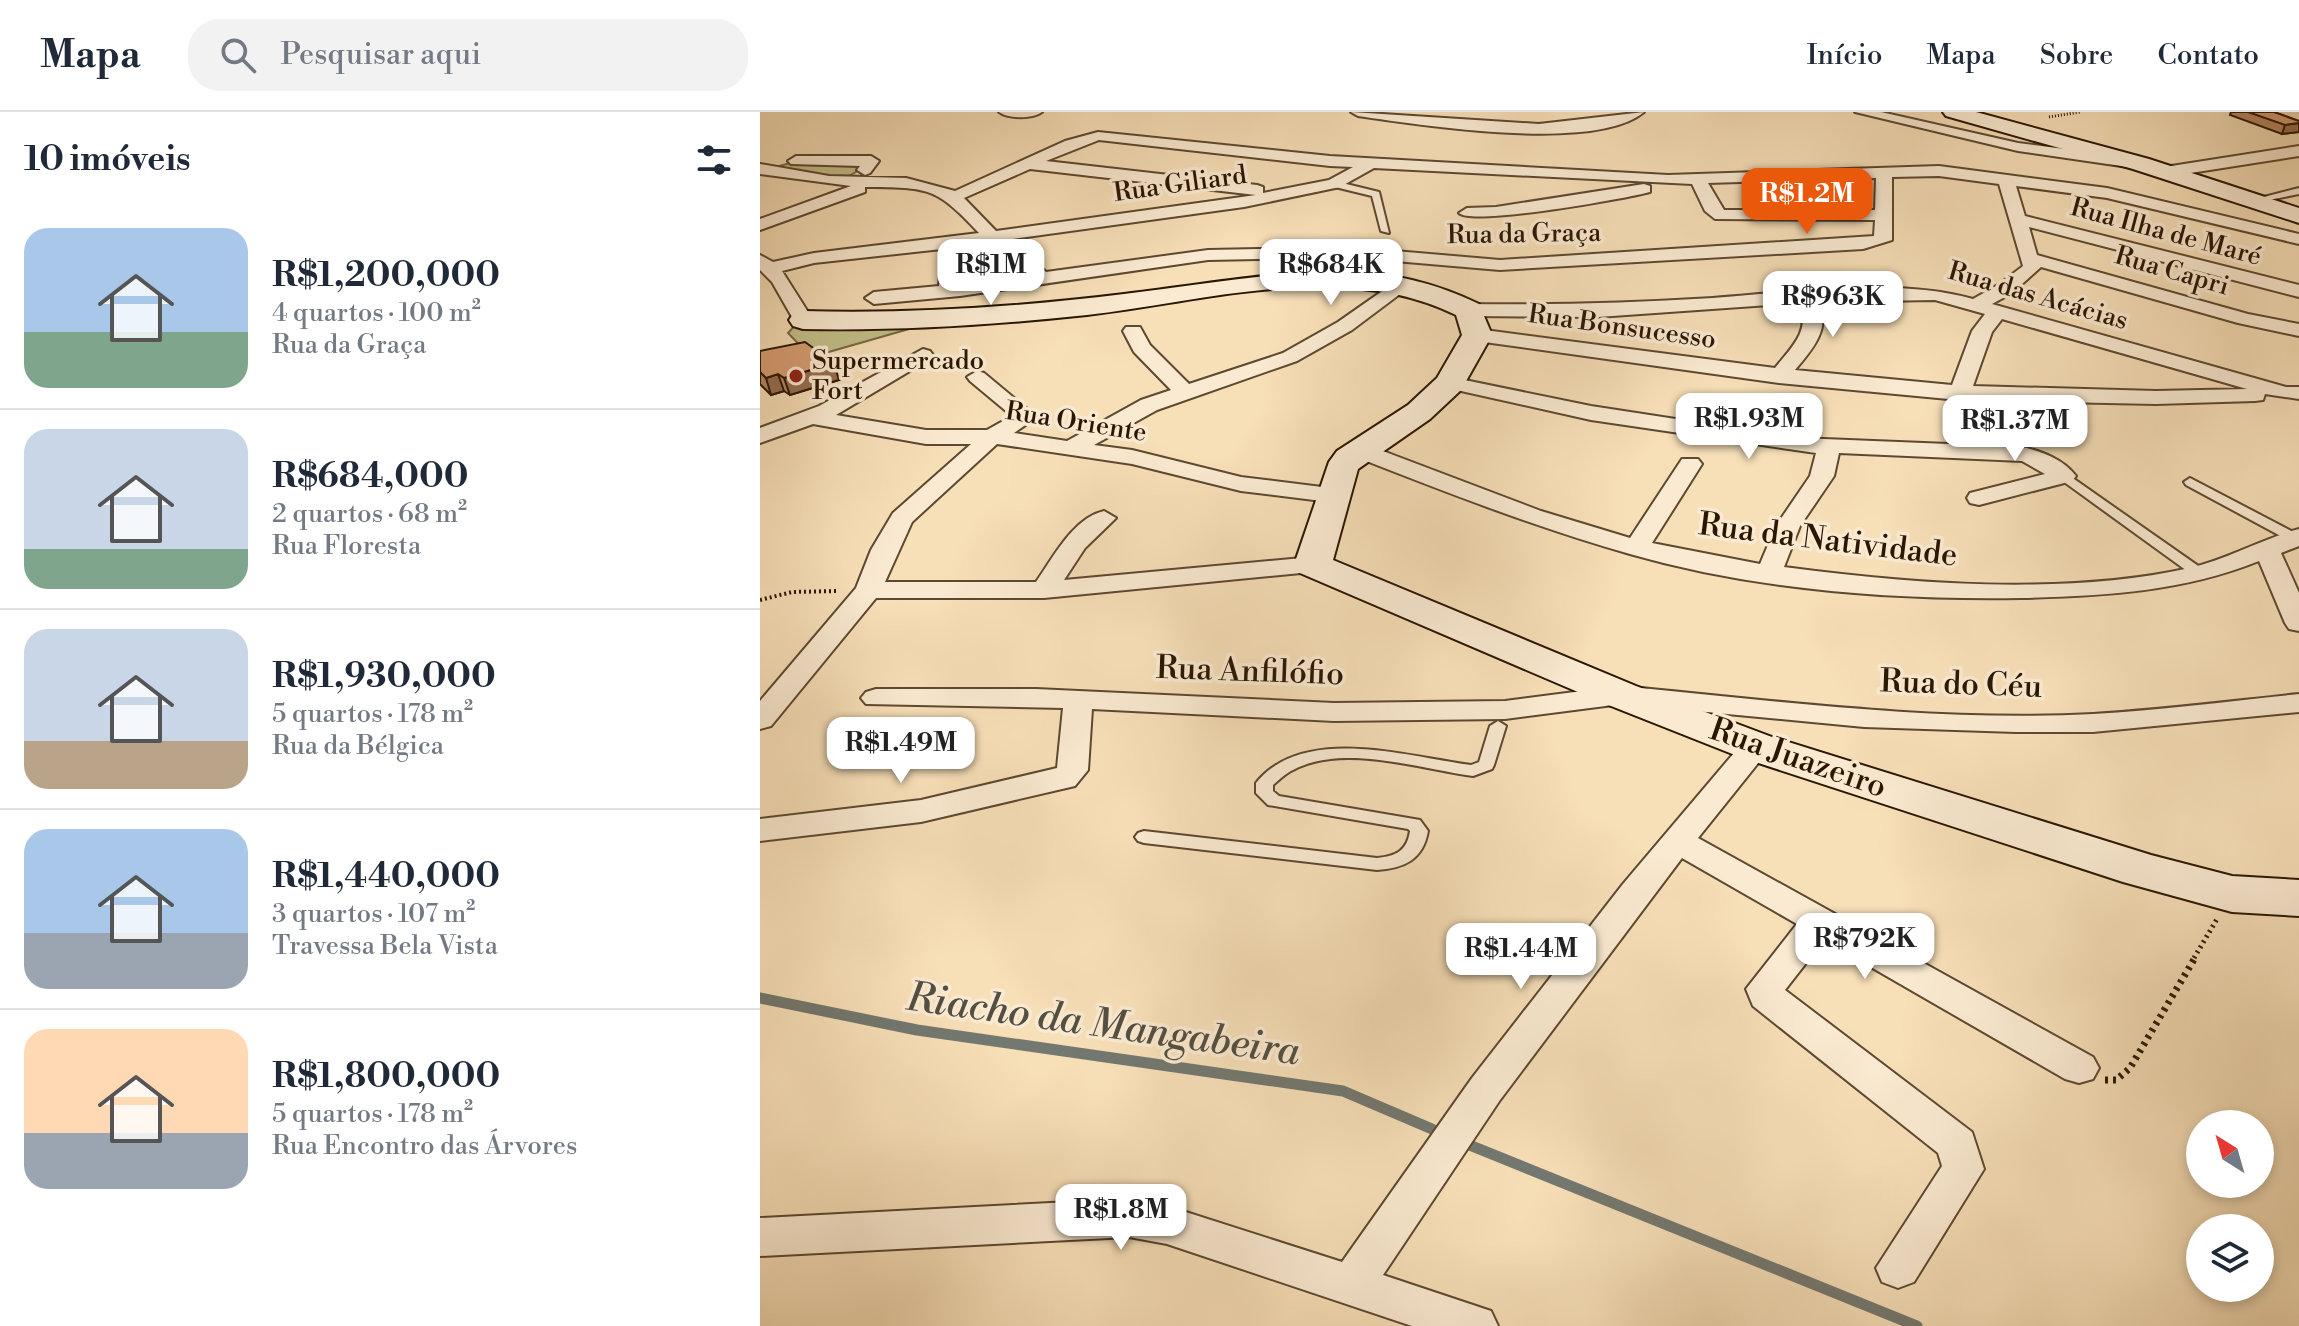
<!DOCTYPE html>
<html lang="pt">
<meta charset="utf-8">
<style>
:root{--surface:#fff;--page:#f2f2f3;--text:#1f2937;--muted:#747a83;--line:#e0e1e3;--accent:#ea580c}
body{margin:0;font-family:"Libre Bodoni",serif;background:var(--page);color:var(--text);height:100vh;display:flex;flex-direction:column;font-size:30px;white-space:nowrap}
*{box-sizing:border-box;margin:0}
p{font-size:26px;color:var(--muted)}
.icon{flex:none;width:44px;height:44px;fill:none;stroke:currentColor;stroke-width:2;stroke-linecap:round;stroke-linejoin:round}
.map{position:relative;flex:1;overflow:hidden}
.panel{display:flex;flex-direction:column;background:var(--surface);width:760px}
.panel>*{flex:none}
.needle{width:52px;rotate:323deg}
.controls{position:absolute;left:1426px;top:998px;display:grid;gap:16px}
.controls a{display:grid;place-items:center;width:88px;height:88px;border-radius:50%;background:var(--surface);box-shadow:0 4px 12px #0003;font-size:40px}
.price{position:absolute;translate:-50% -68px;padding:0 18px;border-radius:16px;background:#fff;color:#222;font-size:26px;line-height:52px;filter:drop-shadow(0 2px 4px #0008)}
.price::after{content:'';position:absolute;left:50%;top:48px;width:24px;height:18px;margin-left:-12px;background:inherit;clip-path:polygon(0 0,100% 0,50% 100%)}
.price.active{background:var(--accent);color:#fff}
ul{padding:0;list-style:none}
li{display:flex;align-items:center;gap:24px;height:200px;padding:0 24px}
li+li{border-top:2px solid var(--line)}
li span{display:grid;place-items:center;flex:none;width:224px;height:160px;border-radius:24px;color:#555}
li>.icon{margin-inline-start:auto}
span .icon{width:96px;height:96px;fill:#fffc;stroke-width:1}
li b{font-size:34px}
h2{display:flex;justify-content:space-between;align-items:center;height:96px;padding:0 24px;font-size:34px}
header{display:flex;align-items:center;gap:48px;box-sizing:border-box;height:112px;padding:0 40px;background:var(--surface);border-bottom:2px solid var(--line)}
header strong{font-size:38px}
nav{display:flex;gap:44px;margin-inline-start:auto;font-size:28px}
.search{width:560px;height:72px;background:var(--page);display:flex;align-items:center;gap:20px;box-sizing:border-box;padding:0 28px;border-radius:32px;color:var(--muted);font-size:30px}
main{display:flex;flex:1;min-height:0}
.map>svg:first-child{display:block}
</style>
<header>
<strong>Mapa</strong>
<div class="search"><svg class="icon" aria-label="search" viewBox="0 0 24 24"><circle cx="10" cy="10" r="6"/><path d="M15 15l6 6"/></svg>Pesquisar aqui</div>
<nav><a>Início</a><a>Mapa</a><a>Sobre</a><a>Contato</a></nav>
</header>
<main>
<section class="panel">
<h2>10 imóveis<svg class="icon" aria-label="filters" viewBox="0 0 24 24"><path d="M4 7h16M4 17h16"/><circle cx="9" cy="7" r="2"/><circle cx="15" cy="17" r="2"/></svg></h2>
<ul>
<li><span style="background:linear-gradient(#a9c7e8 65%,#7fa58c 0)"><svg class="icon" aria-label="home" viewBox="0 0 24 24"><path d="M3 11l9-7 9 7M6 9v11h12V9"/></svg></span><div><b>R$1,200,000</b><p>4 quartos · 100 m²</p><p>Rua da Graça</p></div></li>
<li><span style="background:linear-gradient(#c9d6e8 75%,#7fa58c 0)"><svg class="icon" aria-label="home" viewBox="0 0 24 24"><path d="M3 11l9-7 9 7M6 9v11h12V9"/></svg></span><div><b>R$684,000</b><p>2 quartos · 68 m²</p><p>Rua Floresta</p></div></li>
<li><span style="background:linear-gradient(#c9d6e8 70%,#b9a48a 0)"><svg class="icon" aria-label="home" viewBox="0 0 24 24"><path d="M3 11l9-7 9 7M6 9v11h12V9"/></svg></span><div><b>R$1,930,000</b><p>5 quartos · 178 m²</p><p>Rua da Bélgica</p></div></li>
<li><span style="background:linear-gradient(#a9c7e8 65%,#9aa5b1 0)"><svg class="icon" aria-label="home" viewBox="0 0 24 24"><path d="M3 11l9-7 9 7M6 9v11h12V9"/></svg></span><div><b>R$1,440,000</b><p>3 quartos · 107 m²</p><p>Travessa Bela Vista</p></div></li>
<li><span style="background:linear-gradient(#ffd9b3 65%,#9aa5b1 0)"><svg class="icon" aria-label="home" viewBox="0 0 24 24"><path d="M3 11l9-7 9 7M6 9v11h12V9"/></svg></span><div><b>R$1,800,000</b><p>5 quartos · 178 m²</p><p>Rua Encontro das Árvores</p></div></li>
</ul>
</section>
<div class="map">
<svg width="1539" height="1214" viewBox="0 0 1539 1214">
<rect width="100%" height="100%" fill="#f7dfb8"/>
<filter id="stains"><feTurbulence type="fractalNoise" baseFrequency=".0025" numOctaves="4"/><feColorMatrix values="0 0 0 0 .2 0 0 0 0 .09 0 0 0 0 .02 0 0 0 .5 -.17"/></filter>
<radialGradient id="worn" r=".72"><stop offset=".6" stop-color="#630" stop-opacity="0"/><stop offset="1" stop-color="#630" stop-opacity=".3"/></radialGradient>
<path fill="#c3c08a" stroke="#766b46" stroke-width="2" d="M 41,48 L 106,50 C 84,81 38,63 5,58 Z
M 37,211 L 156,215 L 51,245 L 28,221 Z"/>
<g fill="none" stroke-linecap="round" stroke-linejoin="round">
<path stroke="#737870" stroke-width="11" d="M 0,886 L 157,918 L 583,979 L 672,1017
M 702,1030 L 1157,1214"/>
<defs>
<path id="service" d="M 574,69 L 619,80 L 629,121 L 621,119 L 612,84 L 571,74 L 571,70 Z
M 1539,76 L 1539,82 L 1504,89 L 1500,86 Z
M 1304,360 L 1444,458 L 1446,461 L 1444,464 L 1434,464 L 1300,367 L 1298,364 Z
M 1430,366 L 1539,423 L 1539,429 L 1530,429 L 1426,373 L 1424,370 Z
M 738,609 L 746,614 L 734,653 L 732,657 L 713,664 C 660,657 583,631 533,658 C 526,661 519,668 513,673 L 513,679 L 519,684 L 660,708 L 668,719 C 663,748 644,756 617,758 L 384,731 L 378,729 L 375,725 L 378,721 L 384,719 L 617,746 C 636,744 647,739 650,719 L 648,717 L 508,693 L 496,681 L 496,671 C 543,612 648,645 711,653 L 719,650 L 730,614 Z"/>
<path id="minor" d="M 239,0 L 282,0 C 273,7 248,7 239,0 Z
M 591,0 L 779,12 L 884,0 C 836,41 660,13 598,4 Z
M 1095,0 L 1121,0 L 1258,31 L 1375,46 L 1383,51 L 1375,56 L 1258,39 Z
M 338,20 L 570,44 L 908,63 L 1179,54 L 1347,76 L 1539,122 L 1539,132 L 1347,86 L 1256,74 L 1265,104 L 1539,173 L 1539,185 L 1269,115 L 1277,143 L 1488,202 L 1539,212 L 1539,224 L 1478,211 L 1281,155 L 1252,181 L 1232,192 L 1526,275 L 1539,275 L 1539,287 L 1505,282 L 1503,288 L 1495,289 L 1396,292 L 1199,288 L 1019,271 L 717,229 L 707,223 L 717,217 L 1015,256 C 1030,237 1053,217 1038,191 L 838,205 L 709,204 L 699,198 L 709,192 C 791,193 871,191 953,186 C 1032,180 1137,165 1213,187 L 1238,173 L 1263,154 L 1239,72 L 1179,64 L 1132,65 L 1132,128 L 1103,137 L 740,158 L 588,145 L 448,148 L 200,184 L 114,192 L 105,186 L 114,180 L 179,174 L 182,137 L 54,151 L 22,159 L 53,208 L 43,214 L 36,212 L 12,170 L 0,158 L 0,143 L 13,150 L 54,141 L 219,121 C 175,74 169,76 105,75 L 105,80 L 0,118 L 0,107 L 91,74 L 0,62 L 0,52 L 69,64 L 146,66 L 195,79 L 305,29 ZM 339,28 L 570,54 L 593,55 L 569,68 L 503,81 L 503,75 L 497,73 L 286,49 ZM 614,56 L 932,72 L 945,99 L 955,107 L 1115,108 L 1114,124 L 740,148 L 588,135 L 448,138 L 286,160 L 252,127 L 484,95 L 580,75 ZM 270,57 L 496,83 L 236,119 L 204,86 ZM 1116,66 L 1115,98 L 964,98 L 948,71 ZM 233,130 L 268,163 L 197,172 L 199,134 ZM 1175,188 L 1225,202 L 1212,219 L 1192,273 L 1035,258 C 1051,239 1073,215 1057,190 ZM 1242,207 L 1487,277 L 1396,279 L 1213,274 L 1232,220 Z
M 1539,34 L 1539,44 L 1405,65 L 1397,60 L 1405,55 Z
M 36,44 L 111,44 L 119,49 L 110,61 L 105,63 L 97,58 L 100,54 L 31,52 L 28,49 Z
M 884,72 L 890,74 L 890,80 C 864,87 712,114 699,101 L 707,96 L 736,95 Z
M 641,166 L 650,172 L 648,176 L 592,218 L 537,249 L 397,298 L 334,333 L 372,338 L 481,365 L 570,376 L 582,383 L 579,388 L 570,390 L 481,379 L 372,352 L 237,332 L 152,410 L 125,470 L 276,470 C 293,446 313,406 344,399 L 356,406 L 325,436 L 304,468 L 553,445 L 566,453 L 562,459 L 284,486 L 116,486 L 11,614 L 0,617 L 0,589 L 96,476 L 111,438 L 133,401 L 211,332 L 166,332 L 53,312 L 0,331 L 0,316 L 59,294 L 163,237 L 170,239 L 173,243 L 170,247 L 76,303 L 166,318 L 227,318 L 252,304 L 210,269 L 207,265 L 217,259 L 224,261 L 277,305 L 254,321 L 307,329 L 381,288 L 411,278 L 374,240 L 363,219 L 366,215 L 380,215 L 390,233 L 429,272 L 523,241 L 578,210 Z
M 690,265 L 831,294 L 1039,326 L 1263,335 C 1283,340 1303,347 1316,364 L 1312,369 L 1219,393 L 1210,391 L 1207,386 L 1210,381 L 1285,362 L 1262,349 L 1079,341 L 1074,364 L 1040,414 L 1024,455 C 1152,472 1303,484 1430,456 C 1468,447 1502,427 1539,417 L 1539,434 L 1521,441 L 1539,481 L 1539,519 L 1529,517 L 1525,511 L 1499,449 C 1422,480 1343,484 1261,486 C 1132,488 995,478 870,442 C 775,415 683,379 591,343 L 588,338 L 591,333 L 607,333 L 781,399 L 870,426 L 922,347 L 938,347 L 942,352 L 892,431 L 1000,452 L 1016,414 L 1050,364 L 1056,341 L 831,308 L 683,275 L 679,271 Z
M 861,574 C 1017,589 1176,610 1333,602 C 1402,598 1471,589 1539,582 L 1539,600 L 1333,620 L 1256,620 L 1104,615 L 861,592 L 745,607 L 574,609 L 332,597 L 328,658 L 315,674 L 161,710 L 0,729 L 0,707 L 161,688 L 297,656 L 303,596 L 106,592 L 101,586 L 106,580 L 116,577 L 276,577 L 574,591 L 745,589 Z
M 996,626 L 1007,628 L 1011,635 L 938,726 L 1333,945 L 1339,956 L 1333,967 L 1319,971 L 1305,967 L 1064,828 L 1025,878 L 1212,1020 L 1224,1057 L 1154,1170 L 1138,1176 L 1122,1170 L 1116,1156 L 1182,1054 L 1178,1041 L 993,894 L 986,877 L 1037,812 L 922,746 L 740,988 L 623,1163 L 731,1199 L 738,1214 L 652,1214 L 407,1132 L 369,1125 L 0,1144 L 0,1106 L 369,1087 L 407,1094 L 582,1150 L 712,966 L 863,772 L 985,628 Z"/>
<path id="secondary" d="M 1183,0 L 1216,0 L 1389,47 L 1539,96 L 1539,111 L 1373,57 L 1186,4 Z
M 587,158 C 635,162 676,171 719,192 L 732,223 L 701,278 L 670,307 L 598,357 L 573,448 L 876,574 L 1012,625 L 1391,743 L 1472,764 L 1539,768 L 1539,804 L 1472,800 L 1363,770 L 980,645 L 846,592 L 540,461 L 534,453 L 569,350 L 577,339 L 648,293 L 677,266 L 702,223 L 696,203 C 582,147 448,189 327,203 C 233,213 138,219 43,217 L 33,214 L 29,208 L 33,202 L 43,199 C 150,202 257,195 364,182 C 439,173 512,160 587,158 Z"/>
</defs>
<use href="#service" stroke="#5d4830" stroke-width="4"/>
<use href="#minor" stroke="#5d4830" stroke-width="4"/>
<use href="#secondary" stroke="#2a1602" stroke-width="4"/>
<path stroke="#2a1602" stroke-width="3" stroke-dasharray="1 2" stroke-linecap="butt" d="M 1289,5 L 1320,0"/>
<path stroke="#2a1602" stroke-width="4" stroke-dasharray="2 3" stroke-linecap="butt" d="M 0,488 L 32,480 L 78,479"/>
<path stroke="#2a1602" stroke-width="5" stroke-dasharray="2 4" stroke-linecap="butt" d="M 1434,846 L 1457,807"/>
<path stroke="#2a1602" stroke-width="7" stroke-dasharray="3 5" stroke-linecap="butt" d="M 1345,968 L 1356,968 L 1370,956 L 1436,844"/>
<use href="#service" fill="#faead1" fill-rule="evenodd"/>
<use href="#minor" fill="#faead1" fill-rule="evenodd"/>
<use href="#secondary" fill="#faead1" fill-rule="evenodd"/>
</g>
<path fill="#b88764" stroke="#2a1602" stroke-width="2" d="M 1471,0 L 1514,0 L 1539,9 L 1539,20 L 1522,22 L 1470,3 Z
M 0,239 L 79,268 L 30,283 L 24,279 L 11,283 L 0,272 Z"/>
<path fill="#966e51" stroke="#2a1602" stroke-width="2" d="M 1539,11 L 1539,20 L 1522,22 L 1525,13 Z
M 74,251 L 79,268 L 30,283 L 24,266 Z
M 18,262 L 24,279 L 11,283 L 6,266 Z"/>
<path fill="#d69d74" stroke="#2a1602" stroke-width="2" d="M 1488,0 L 1514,0 L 1539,9 L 1539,11 L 1525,13 Z
M 45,230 L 74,251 L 24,266 L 18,262 L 6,266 L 0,260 L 0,239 Z"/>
<circle fill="#8f2418" stroke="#faead1" stroke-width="3" cx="36" cy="264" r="8"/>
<g text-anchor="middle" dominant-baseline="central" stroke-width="7" stroke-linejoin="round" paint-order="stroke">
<g font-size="26" fill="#2a1602" stroke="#faead1">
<text transform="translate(420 72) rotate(-8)">Rua Giliard</text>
<text transform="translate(1406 120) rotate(15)">Rua Ilha de Maré</text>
<text transform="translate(764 122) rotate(-1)">Rua da Graça</text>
<text transform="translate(1412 159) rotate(16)">Rua Capri</text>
<text transform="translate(1278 184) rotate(16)">Rua das Acácias</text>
<text transform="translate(862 215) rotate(8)">Rua Bonsucesso</text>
<text transform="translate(316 310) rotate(9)">Rua Oriente</text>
</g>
<g font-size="26" fill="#2a1602" stroke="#faead1" text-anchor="start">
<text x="52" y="249">Supermercado<tspan x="52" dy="30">Fort</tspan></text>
</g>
<g font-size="32" fill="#2a1602" stroke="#faead1">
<text transform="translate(1068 428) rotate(7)">Rua da Natividade</text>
<text transform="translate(490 559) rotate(2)">Rua Anfilófio</text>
<text transform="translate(1201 572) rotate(2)">Rua do Céu</text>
<text transform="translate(1038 646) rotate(19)">Rua Juazeiro</text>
</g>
<g font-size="40" font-style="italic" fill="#544f42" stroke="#faead1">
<text transform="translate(343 913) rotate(8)">Riacho da Mangabeira</text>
</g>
</g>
<rect width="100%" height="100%" filter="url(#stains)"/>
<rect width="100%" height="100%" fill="url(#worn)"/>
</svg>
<div class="controls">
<a><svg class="needle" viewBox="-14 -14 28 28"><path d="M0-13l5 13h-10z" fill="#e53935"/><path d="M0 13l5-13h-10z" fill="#747a83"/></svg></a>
<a><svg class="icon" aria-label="layers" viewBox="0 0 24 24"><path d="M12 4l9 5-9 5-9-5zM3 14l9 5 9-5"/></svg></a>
</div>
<b class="price active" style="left:1047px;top:124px">R$1.2M</b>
<b class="price" style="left:231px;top:195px">R$1M</b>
<b class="price" style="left:571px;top:195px">R$684K</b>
<b class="price" style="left:1073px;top:227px">R$963K</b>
<b class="price" style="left:989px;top:349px">R$1.93M</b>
<b class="price" style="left:1255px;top:351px">R$1.37M</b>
<b class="price" style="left:141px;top:673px">R$1.49M</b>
<b class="price" style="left:1105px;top:869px">R$792K</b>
<b class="price" style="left:761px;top:879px">R$1.44M</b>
<b class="price" style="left:361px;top:1140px">R$1.8M</b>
</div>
</main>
